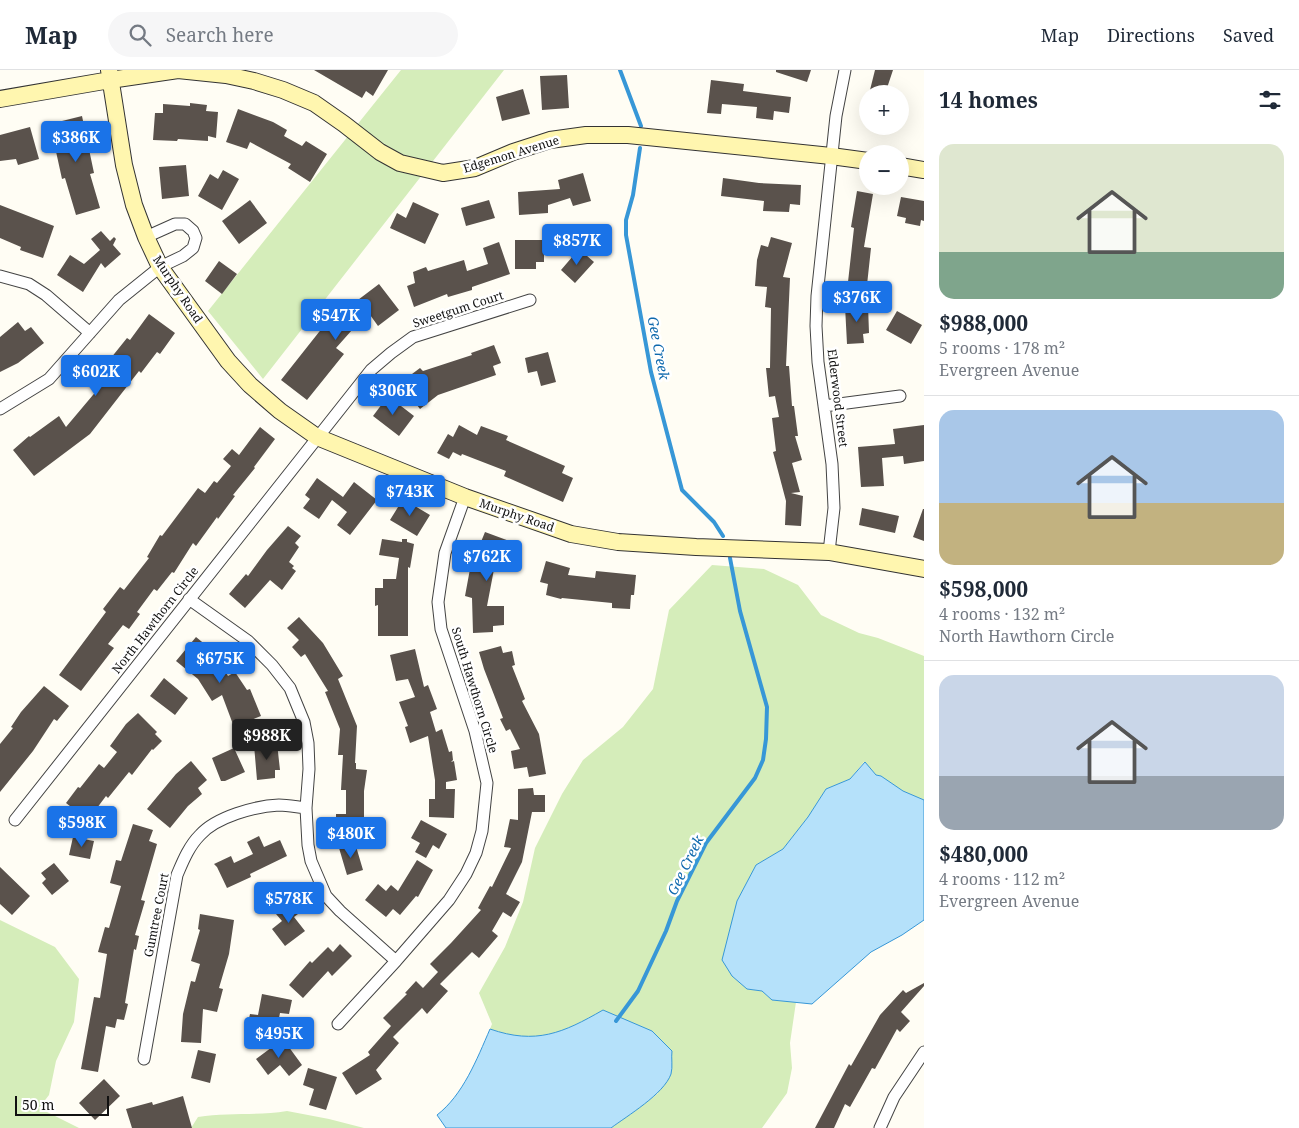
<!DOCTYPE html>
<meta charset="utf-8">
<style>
:root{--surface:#fff;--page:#f6f6f7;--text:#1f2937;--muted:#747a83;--line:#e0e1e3;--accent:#1a73e8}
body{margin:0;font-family:"Noto Serif",serif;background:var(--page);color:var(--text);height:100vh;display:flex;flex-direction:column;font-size:19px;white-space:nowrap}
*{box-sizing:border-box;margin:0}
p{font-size:16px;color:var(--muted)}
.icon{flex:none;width:28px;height:28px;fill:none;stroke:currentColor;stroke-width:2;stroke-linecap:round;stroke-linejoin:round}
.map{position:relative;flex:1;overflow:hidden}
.sheet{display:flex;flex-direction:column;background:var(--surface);width:375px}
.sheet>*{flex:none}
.tools{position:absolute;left:859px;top:15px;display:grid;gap:10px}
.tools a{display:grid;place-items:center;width:50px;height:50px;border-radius:50%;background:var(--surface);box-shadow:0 5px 20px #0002;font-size:25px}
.scale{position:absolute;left:15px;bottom:12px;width:94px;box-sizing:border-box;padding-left:5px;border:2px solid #111;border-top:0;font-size:14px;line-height:18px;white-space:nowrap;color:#111;-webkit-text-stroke:4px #fff;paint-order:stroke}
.price{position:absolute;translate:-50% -42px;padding:0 11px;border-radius:5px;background:var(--accent);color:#fff;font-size:16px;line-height:32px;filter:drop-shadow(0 1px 2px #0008)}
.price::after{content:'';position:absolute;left:50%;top:30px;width:15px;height:11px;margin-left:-8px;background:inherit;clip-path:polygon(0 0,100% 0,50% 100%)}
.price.selected{background:#222;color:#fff}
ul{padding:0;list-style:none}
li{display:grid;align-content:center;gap:10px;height:265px;padding:0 15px}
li+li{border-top:1px solid var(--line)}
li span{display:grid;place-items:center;height:155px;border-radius:15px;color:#555}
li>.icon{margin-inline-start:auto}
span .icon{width:90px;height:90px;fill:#fffc;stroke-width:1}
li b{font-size:21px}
h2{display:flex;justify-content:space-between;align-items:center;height:60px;padding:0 15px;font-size:21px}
header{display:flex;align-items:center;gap:30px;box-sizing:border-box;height:70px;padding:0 25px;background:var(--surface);border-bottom:1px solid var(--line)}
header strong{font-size:24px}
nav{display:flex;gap:28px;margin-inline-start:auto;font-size:18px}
.search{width:350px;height:45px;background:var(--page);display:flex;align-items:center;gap:12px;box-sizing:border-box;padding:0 18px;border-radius:28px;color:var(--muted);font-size:19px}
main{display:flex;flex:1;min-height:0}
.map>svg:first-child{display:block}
</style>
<header>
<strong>Map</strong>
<div class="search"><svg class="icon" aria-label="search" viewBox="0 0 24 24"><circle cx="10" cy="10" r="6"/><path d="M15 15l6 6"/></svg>Search here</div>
<nav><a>Map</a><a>Directions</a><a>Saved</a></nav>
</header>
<main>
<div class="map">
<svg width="924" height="1058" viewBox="0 0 924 1058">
<rect width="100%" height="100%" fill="#fffdf4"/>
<path fill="#d5edba" d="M 401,0 L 504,0 L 263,309 L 208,241 Z
M 712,495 L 764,499 L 798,515 L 821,545 L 859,563 L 878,568 L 924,586 L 924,730 L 902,721 L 881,706 L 876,705 L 864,692 L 850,709 L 826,719 L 808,747 L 783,779 L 756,795 L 737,831 L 731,858 L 747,919 L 762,921 L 772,930 L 796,932 L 790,973 L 792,998 L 787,1023 L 762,1058 L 611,1058 L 657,1024 L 671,1004 L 671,980 L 652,961 L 581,952 L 561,962 L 527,968 L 505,964 L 490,959 L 492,954 L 479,923 L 505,877 L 523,832 L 535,778 L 562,724 L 583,690 L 623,657 L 653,619 L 669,540 Z
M 0,850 L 55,877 L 79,909 L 74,952 L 56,991 L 49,1025 L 39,1038 L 79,1058 L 0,1058 Z
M 287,1041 L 329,1049 L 364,1058 L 191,1058 L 198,1047 C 228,1042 258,1046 287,1041 Z"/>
<path fill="#b5e1fa" stroke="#3797d7" d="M 865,692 L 876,705 L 881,706 L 903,721 L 924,730 L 924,850 L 902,865 L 871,882 L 812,934 L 772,930 L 762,921 L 747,919 L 732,906 L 722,890 L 737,831 L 756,795 L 783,779 L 808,747 L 826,719 L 850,709 Z
M 603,940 L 652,961 L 672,981 C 671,987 673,997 671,1004 C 664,1024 627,1046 611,1058 L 446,1058 L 437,1045 C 463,1025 477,989 490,959 C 536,975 563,963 603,940 Z"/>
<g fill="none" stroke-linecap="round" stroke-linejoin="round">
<path stroke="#3797d7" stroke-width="4" d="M 620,0 L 641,56
M 640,78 L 633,125 L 626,150 L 626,165 L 651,302 L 682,420 L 714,452 L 723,466
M 616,951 L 638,921 L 666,861 L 677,831 L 706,773 L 755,708 L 763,690 L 766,669 L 767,637 L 740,541 L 730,488"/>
</g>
<path fill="#5a524c" d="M 314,0 L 388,0 L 373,26 L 366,21 L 362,28 Z
M 776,0 L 811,0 L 807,12 L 776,2 Z
M 875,0 L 893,0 L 885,24 L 869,24 Z
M 567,5 L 569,38 L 542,40 L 540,6 Z
M 711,10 L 744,14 L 743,21 L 791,27 L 789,43 L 774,41 L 773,50 L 756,48 L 757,37 L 722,34 L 721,44 L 707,43 Z
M 523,19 L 530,44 L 502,51 L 496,27 Z
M 190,33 L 207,35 L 206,41 L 218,42 L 216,68 L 208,66 L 208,71 L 178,69 L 177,71 L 153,70 L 155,43 L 163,43 L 163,34 L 190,36 Z
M 238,39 L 273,52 L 287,60 L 284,66 L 302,76 L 306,71 L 327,84 L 310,112 L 288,98 L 291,94 L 250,72 L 247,79 L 226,72 Z
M 82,46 L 94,103 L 90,104 L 100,138 L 76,145 L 65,108 L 62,109 L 50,54 Z
M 30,57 L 39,89 L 18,95 L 16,89 L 0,91 L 0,65 Z
M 186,95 L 189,126 L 162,129 L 159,97 Z
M 223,100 L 239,109 L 222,140 L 198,126 L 210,104 L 218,109 Z
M 583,103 L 591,131 L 573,136 L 570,128 L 548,135 L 548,143 L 519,145 L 518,122 L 560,119 L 558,110 Z
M 723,108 L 759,113 L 801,115 L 800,135 L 790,134 L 789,142 L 763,141 L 764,131 L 721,126 Z
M 857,121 L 873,124 L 864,177 L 871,178 L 867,215 L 848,212 L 854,158 L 851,157 Z
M 901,127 L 924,131 L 924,151 L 921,150 L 920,156 L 905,153 L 906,148 L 897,146 Z
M 250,130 L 267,153 L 239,174 L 222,151 Z
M 489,130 L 495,148 L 466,156 L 461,138 Z
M 413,132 L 439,144 L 425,174 L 390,158 L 397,143 L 406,148 Z
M 0,135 L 54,156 L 43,188 L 20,180 L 21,177 L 0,168 Z
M 101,161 L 110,171 L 114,167 L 116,169 L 113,175 L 121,184 L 105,198 L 101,193 L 83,222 L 57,205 L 70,185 L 84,194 L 100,180 L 91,169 Z
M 771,167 L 792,173 L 783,207 L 790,208 L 786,296 L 789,296 L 792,336 L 794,336 L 798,366 L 795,366 L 802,390 L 792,393 L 800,422 L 791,423 L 803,426 L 801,456 L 785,455 L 786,431 L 773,382 L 776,381 L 772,348 L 779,347 L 775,326 L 769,327 L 766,298 L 770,298 L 771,238 L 765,237 L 767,217 L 755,216 L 757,190 L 761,175 L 768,177 Z
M 515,170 L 544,170 L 544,192 L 536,192 L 536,199 L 515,199 Z
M 499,172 L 510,204 L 472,217 L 472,220 L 448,227 L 447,224 L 414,237 L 407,216 L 415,213 L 413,202 L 426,197 L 428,201 L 464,190 L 467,201 L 488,194 L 483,178 Z
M 579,179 L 594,192 L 575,213 L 561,200 Z
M 219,191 L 237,204 L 222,224 L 205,211 Z
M 379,214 L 399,240 L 378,256 L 368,242 L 336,278 L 344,284 L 307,330 L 281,310 L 319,262 L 345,232 L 350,236 Z
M 868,235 L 869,263 L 863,264 L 864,273 L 847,274 L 845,236 Z
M 897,241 L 922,255 L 911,274 L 886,260 Z
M 149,244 L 175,263 L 160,284 L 157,282 L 141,303 L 139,301 L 90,364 L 34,406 L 13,380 L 29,366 L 30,367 L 59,346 L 66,357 L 98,319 L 90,314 L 127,268 L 130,270 Z
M 18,252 L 25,261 L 31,257 L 44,273 L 18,293 L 0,302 L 0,267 Z
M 494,275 L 501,293 L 493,296 L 496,305 L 438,325 L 420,339 L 400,313 L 420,298 L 423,301 L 472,285 L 471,283 Z
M 548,282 L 556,312 L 541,316 L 537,301 L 528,303 L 525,288 Z
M 388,326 L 414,346 L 399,366 L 373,346 Z
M 459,355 L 477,365 L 481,356 L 508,366 L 506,370 L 565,396 L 562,403 L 573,408 L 563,432 L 504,406 L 506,401 L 462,384 L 461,386 L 453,382 L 449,389 L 437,383 L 448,364 L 453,367 Z
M 924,355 L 924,391 L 904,394 L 903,386 L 882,388 L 884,416 L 861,417 L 858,377 L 895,374 L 893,359 Z
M 260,357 L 275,369 L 254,397 L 255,398 L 233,425 L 235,426 L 218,449 L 217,447 L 196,476 L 193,473 L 174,503 L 172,502 L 157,521 L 154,519 L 137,542 L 140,544 L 129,559 L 123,555 L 108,574 L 114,578 L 81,621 L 59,605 L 106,542 L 103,539 L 120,517 L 124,520 L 149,488 L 147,487 L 160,465 L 162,466 L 198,418 L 205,423 L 214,411 L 217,413 L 231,396 L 223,389 L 232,379 L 239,385 Z
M 317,408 L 343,427 L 354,412 L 377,430 L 350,465 L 337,455 L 347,442 L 332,430 L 319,449 L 303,438 L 310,429 L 305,425 Z
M 403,429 L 430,445 L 417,466 L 390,450 Z
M 862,438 L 899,446 L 895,463 L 859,455 Z
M 923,439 L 924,439 L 924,471 L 913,467 Z
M 288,456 L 301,466 L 295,473 L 299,477 L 289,492 L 294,496 L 292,498 L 296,501 L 282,520 L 270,510 L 245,538 L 229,524 L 246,504 L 248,506 L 267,480 Z
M 485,462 L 515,473 L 506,498 L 495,494 L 487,536 L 504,536 L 504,555 L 493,556 L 493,562 L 473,563 L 472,528 L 465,526 L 470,499 Z
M 382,469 L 402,472 L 402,469 L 407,469 L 407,472 L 414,474 L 410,498 L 408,497 L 408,566 L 378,566 L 378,535 L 375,536 L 375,518 L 383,518 L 383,509 L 396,509 L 399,488 L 379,485 Z
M 546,491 L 570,498 L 568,505 L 595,508 L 596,501 L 636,505 L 634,525 L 631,525 L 630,539 L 612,538 L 612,533 L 562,528 L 561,529 L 546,525 L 548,514 L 540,512 Z
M 299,547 L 323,573 L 343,606 L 338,609 L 357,656 L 355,693 L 356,693 L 356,699 L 367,700 L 364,721 L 364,758 L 336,759 L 336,744 L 346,744 L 346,720 L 341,720 L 343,685 L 338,685 L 340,659 L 325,622 L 328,621 L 305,584 L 301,587 L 292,577 L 299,570 L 287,558 Z
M 196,567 L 207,576 L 201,583 L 220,598 L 222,596 L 228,606 L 235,602 L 247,620 L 250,619 L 261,646 L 234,657 L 222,625 L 212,631 L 198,609 L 176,591 Z
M 501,576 L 503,583 L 512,581 L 515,595 L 512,596 L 525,629 L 522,631 L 539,664 L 546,704 L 529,707 L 527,697 L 514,699 L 511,681 L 520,679 L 510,659 L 506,661 L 500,649 L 503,648 L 484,599 L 479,582 Z
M 415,579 L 424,617 L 428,615 L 437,639 L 430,642 L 436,662 L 442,659 L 449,682 L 452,681 L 453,690 L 451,692 L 454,691 L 457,710 L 446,712 L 446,719 L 455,719 L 454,748 L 429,747 L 429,729 L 435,729 L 435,710 L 428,666 L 410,673 L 405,657 L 408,656 L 399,632 L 415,627 L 408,609 L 396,611 L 390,585 Z
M 164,608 L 188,628 L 175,645 L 150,626 Z
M 44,616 L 69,636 L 57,651 L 54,649 L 33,681 L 0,722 L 0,674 L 13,658 L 11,657 L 21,642 Z
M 138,643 L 157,662 L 155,664 L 162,671 L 153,680 L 152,679 L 132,705 L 129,702 L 108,728 L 106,726 L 88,750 L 66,733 L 78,717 L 80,718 L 99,694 L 104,698 L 117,682 L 110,676 L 126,654 Z
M 277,673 L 280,700 L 275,700 L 275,708 L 257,710 L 254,675 Z
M 234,678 L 245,702 L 225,711 L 221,711 L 212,688 Z
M 191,691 L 207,710 L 198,718 L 202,724 L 188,736 L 170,758 L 147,739 L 176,704 Z
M 533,718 L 534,725 L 545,725 L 545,742 L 532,742 L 522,792 L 506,824 L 520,832 L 511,847 L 503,842 L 492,861 L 498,866 L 479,888 L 472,882 L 440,914 L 448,921 L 427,944 L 422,938 L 393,967 L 399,973 L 376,1000 L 382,1009 L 356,1025 L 342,1003 L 370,985 L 368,982 L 391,956 L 383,948 L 407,924 L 405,923 L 416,911 L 423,918 L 438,902 L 430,894 L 451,873 L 481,840 L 478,838 L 490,816 L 492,817 L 511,778 L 504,777 L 510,749 L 518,750 L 518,719 Z
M 421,750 L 447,764 L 439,779 L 433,775 L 426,788 L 415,782 L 420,773 L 411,768 Z
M 133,754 L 153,760 L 149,771 L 157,774 L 141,830 L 145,831 L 135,865 L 139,866 L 136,880 L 134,879 L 125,933 L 128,934 L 124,950 L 117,949 L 115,958 L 106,956 L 98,1002 L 81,999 L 94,927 L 100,928 L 107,884 L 98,882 L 105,857 L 109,858 L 121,816 L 110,813 L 116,790 L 121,791 Z
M 259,766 L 264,777 L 280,770 L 287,786 L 250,804 L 251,807 L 227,818 L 217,797 L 214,794 L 231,786 L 234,793 L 253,784 L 247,772 Z
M 73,767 L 94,771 L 90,789 L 69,785 Z
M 355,773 L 363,800 L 347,805 L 339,778 Z
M 417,790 L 433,800 L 418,827 L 416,826 L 400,845 L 393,839 L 386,847 L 365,830 L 378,814 L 386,821 L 391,815 L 398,821 Z
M 54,793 L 69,811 L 52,825 L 42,813 L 46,809 L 41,803 Z
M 0,797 L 30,826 L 12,845 L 0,834 Z
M 294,831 L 302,841 L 294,847 L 305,861 L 285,876 L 272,859 L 282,851 L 276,844 Z
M 200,844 L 234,850 L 229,884 L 219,918 L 223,919 L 217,942 L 203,939 L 201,973 L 181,972 L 183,944 L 191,911 L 195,912 L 200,894 L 191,891 L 200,860 L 198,859 Z
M 340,874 L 352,886 L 332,906 L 328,901 L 303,928 L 289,915 L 310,891 L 312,893 L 328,877 L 333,882 Z
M 924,913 L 924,916 L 901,942 L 910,951 L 900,962 L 897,959 L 875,999 L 872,998 L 850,1037 L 845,1034 L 834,1058 L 815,1058 L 849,994 L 851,996 L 880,945 L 903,920 L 906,923 Z
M 262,924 L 292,930 L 289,944 L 280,943 L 276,963 L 247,958 L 250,944 L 258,945 Z
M 283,969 L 302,995 L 289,1006 L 280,995 L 268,1005 L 256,989 Z
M 198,980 L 216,984 L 210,1013 L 191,1008 Z
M 308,998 L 337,1007 L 326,1040 L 309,1035 L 314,1019 L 303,1015 Z
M 104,1009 L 120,1026 L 95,1050 L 79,1033 Z
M 183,1026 L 192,1058 L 132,1058 L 126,1039 L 152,1032 L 153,1035 Z"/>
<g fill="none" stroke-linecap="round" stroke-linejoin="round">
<defs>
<path id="street" d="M 0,206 L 29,214 L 46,225 L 90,263
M 824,336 L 900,326
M 0,339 L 49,309 L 119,230 L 160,197 L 183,186 L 193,178 L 196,168 L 193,161 L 185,154 L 175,154 L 146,167
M 829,482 L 834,438 L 832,394 L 818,292 L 816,256 L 817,226 L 836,46 L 845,0
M 189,529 L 248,571 L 272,595 L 290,618 L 304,652 L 308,673 L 309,699 L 306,738 L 308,775 L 311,791 L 326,826 L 340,841 L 396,891
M 15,750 L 371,300 L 391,283 L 413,267 L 530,230
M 338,954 L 396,891 L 449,830 L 466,804 L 476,783 L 482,761 L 487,713 L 475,661 L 441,559 L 438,532 L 445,483 L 465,427
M 144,989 L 177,805 C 183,791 189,776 200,765 C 216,747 255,736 279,735 C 287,735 297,737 306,738
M 880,1058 L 894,1027 L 924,982"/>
<path id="secondary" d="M 109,0 L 124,95 L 134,135 L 146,167 L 160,197 L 228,291 L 250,315 L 280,341 L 317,367 L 465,427 L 571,464 L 618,472 L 696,477 L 829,482 L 924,499
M 0,29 L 110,10 L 178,0 L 226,5 L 254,11 L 283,20 L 314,33 L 344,54 L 380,82 L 400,93 L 443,103 L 475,98 L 513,82 L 550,70 L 586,65 L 628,65 L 831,86 L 868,91
M 900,96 L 924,100"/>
</defs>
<use href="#street" stroke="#444" stroke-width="13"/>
<use href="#secondary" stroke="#333" stroke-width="18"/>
<use href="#street" stroke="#fff" stroke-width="11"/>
<use href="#secondary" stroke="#fff6af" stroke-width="16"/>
</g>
<g text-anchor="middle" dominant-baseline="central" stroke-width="5" stroke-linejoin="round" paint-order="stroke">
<g font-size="12" fill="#111" stroke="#fff">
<text transform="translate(511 84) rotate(-17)">Edgemon Avenue</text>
<text transform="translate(178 219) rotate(56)">Murphy Road</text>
<text transform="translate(458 239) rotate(-18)">Sweetgum Court</text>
<text transform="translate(838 328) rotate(83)">Elderwood Street</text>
<text transform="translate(517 445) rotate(19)">Murphy Road</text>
<text transform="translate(155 550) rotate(-52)">North Hawthorn Circle</text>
<text transform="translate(475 620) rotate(73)">South Hawthorn Circle</text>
<text transform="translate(156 845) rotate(-79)">Gumtree Court</text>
</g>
<g font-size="14" font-style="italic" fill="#0f69ad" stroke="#fff">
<text transform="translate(659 278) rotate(79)">Gee Creek</text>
<text transform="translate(685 795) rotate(-64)">Gee Creek</text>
</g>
</g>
</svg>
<div class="tools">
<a>+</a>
<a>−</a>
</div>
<div class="scale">50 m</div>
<b class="price" style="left:76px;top:93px">$386K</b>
<b class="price" style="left:577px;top:196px">$857K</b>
<b class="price" style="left:857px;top:253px">$376K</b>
<b class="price" style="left:336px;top:271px">$547K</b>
<b class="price" style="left:96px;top:327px">$602K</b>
<b class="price" style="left:393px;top:346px">$306K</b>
<b class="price" style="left:410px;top:447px">$743K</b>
<b class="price" style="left:487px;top:512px">$762K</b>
<b class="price" style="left:220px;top:614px">$675K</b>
<b class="price selected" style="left:267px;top:691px">$988K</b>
<b class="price" style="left:82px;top:778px">$598K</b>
<b class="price" style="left:351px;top:789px">$480K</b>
<b class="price" style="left:289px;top:854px">$578K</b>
<b class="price" style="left:279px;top:989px">$495K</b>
</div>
<section class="sheet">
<h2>14 homes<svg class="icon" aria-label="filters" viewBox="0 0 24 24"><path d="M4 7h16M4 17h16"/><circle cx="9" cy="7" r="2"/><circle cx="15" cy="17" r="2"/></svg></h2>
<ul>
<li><span style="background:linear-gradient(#dfe7d0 70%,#7fa58c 0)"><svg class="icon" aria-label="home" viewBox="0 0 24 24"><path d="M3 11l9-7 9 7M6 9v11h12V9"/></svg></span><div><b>$988,000</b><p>5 rooms · 178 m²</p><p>Evergreen Avenue</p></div></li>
<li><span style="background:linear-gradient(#a9c7e8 60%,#c2b280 0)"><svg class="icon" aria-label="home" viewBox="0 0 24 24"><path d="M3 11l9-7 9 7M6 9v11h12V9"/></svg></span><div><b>$598,000</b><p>4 rooms · 132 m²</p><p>North Hawthorn Circle</p></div></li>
<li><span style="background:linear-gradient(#c9d6e8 65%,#9aa5b1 0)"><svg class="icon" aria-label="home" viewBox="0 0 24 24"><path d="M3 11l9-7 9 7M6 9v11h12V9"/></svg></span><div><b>$480,000</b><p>4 rooms · 112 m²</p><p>Evergreen Avenue</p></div></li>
</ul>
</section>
</main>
